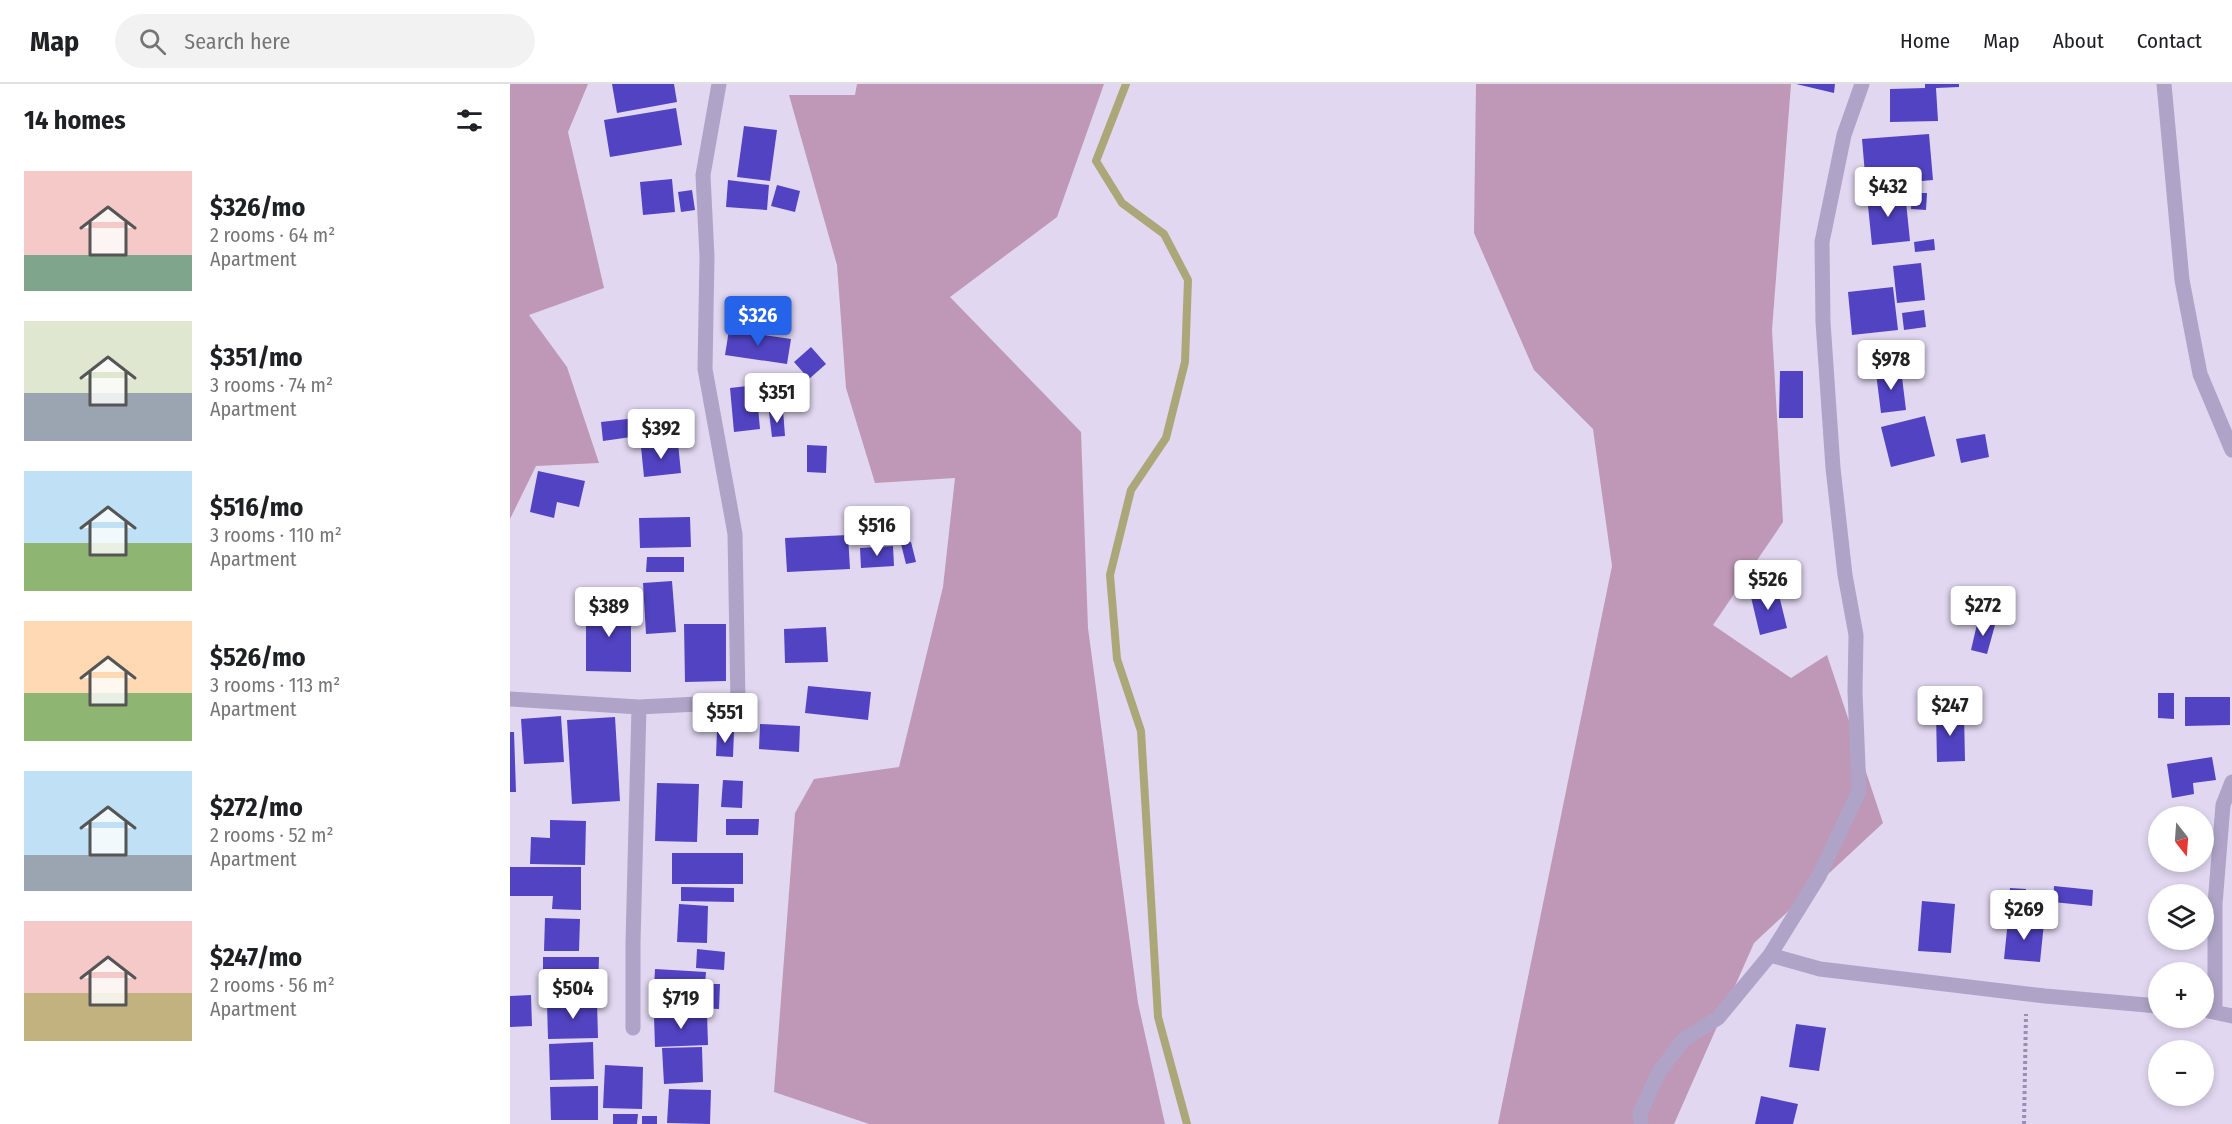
<!DOCTYPE html>
<meta charset="utf-8">
<style>
:root{--surface:#fff;--page:#f2f2f2;--text:#202124;--muted:#757577;--line:#e0e0e0;--accent:#2563eb}
body{margin:0;font-family:"Fira Sans Condensed",sans-serif;background:var(--page);color:var(--text);height:100vh;display:flex;flex-direction:column;font-size:22px;white-space:nowrap}
*{box-sizing:border-box;margin:0}
p{font-size:20px;color:var(--muted)}
.icon{flex:none;width:33px;height:33px;fill:none;stroke:currentColor;stroke-width:2;stroke-linecap:round;stroke-linejoin:round}
.map{position:relative;flex:1;overflow:hidden}
.panel{display:flex;flex-direction:column;background:var(--surface);width:510px}
.panel>*{flex:none}
.needle{width:39px;rotate:163deg}
.controls{position:absolute;left:1638px;top:722px;display:grid;gap:12px}
.controls a{display:grid;place-items:center;width:66px;height:66px;border-radius:50%;background:var(--surface);box-shadow:0 3px 9px #0003;font-size:30px}
.price{position:absolute;translate:-50% -51px;padding:0 14px;border-radius:6px;background:#fff;color:#222;font-size:20px;line-height:39px;filter:drop-shadow(0 2px 3px #0008)}
.price::after{content:'';position:absolute;left:50%;top:36px;width:18px;height:14px;margin-left:-9px;background:inherit;clip-path:polygon(0 0,100% 0,50% 100%)}
.price.active{background:var(--accent);color:#fff}
ul{padding:0;list-style:none}
li{display:flex;align-items:center;gap:18px;height:150px;padding:0 24px}
li span{display:grid;place-items:center;flex:none;width:168px;height:120px;border-radius:0px;color:#555}
li>.icon{margin-inline-start:auto}
span .icon{width:72px;height:72px;fill:#fffc;stroke-width:1}
li b{font-size:26px}
h2{display:flex;justify-content:space-between;align-items:center;height:72px;padding:0 24px;font-size:26px}
header{display:flex;align-items:center;gap:36px;box-sizing:border-box;height:84px;padding:0 30px;background:var(--surface);border-bottom:2px solid var(--line)}
header strong{font-size:28px}
nav{display:flex;gap:33px;margin-inline-start:auto;font-size:21px}
.search{width:420px;height:54px;background:var(--page);display:flex;align-items:center;gap:15px;box-sizing:border-box;padding:0 21px;border-radius:33px;color:var(--muted);font-size:22px}
main{display:flex;flex:1;min-height:0}
.map>svg:first-child{display:block}
</style>
<header>
<strong>Map</strong>
<div class="search"><svg class="icon" aria-label="search" viewBox="0 0 24 24"><circle cx="10" cy="10" r="6"/><path d="M15 15l6 6"/></svg>Search here</div>
<nav><a>Home</a><a>Map</a><a>About</a><a>Contact</a></nav>
</header>
<main>
<section class="panel">
<h2>14 homes<svg class="icon" aria-label="filters" viewBox="0 0 24 24"><path d="M4 7h16M4 17h16"/><circle cx="9" cy="7" r="2"/><circle cx="15" cy="17" r="2"/></svg></h2>
<ul>
<li><span style="background:linear-gradient(#f6c9c9 70%,#7fa58c 0)"><svg class="icon" aria-label="home" viewBox="0 0 24 24"><path d="M3 11l9-7 9 7M6 9v11h12V9"/></svg></span><div><b>$326/mo</b><p>2 rooms · 64 m²</p><p>Apartment</p></div></li>
<li><span style="background:linear-gradient(#dfe7d0 60%,#9aa5b1 0)"><svg class="icon" aria-label="home" viewBox="0 0 24 24"><path d="M3 11l9-7 9 7M6 9v11h12V9"/></svg></span><div><b>$351/mo</b><p>3 rooms · 74 m²</p><p>Apartment</p></div></li>
<li><span style="background:linear-gradient(#bfe0f5 60%,#8fb573 0)"><svg class="icon" aria-label="home" viewBox="0 0 24 24"><path d="M3 11l9-7 9 7M6 9v11h12V9"/></svg></span><div><b>$516/mo</b><p>3 rooms · 110 m²</p><p>Apartment</p></div></li>
<li><span style="background:linear-gradient(#ffd9b3 60%,#8fb573 0)"><svg class="icon" aria-label="home" viewBox="0 0 24 24"><path d="M3 11l9-7 9 7M6 9v11h12V9"/></svg></span><div><b>$526/mo</b><p>3 rooms · 113 m²</p><p>Apartment</p></div></li>
<li><span style="background:linear-gradient(#bfe0f5 70%,#9aa5b1 0)"><svg class="icon" aria-label="home" viewBox="0 0 24 24"><path d="M3 11l9-7 9 7M6 9v11h12V9"/></svg></span><div><b>$272/mo</b><p>2 rooms · 52 m²</p><p>Apartment</p></div></li>
<li><span style="background:linear-gradient(#f6c9c9 60%,#c2b280 0)"><svg class="icon" aria-label="home" viewBox="0 0 24 24"><path d="M3 11l9-7 9 7M6 9v11h12V9"/></svg></span><div><b>$247/mo</b><p>2 rooms · 56 m²</p><p>Apartment</p></div></li>
</ul>
</section>
<div class="map">
<svg width="1722" height="1040" viewBox="0 0 1722 1040">
<rect width="100%" height="100%" fill="#e1d7f0"/>
<path fill="#be98b6" d="M 0,0 L 78,0 L 58,48 L 94,204 L 19,231 L 57,283 L 89,379 L 26,382 L 0,435 Z
M 347,0 L 594,0 L 547,133 L 440,213 L 571,348 L 578,544 L 628,919 L 655,1040 L 359,1040 L 264,1008 L 285,729 L 304,695 L 389,683 L 433,503 L 445,394 L 365,399 L 336,304 L 327,181 L 279,11 L 345,11 Z
M 966,0 L 1281,0 L 1262,246 L 1273,438 L 1203,541 L 1281,594 L 1317,571 L 1373,739 L 1244,859 L 1164,1040 L 988,1040 L 1102,482 L 1083,345 L 1024,286 L 964,149 Z"/>
<g fill="none" stroke-linecap="round" stroke-linejoin="round">
<path stroke="#aba778" stroke-width="8" d="M 616,0 L 586,77 L 612,119 L 654,150 L 678,196 L 675,278 L 656,354 L 621,406 L 600,491 L 607,575 L 631,647 L 648,933 L 677,1040"/>
</g>
<path fill="#5243c2" d="M 102,0 L 164,0 L 167,18 L 107,29 Z
M 1286,0 L 1325,0 L 1324,9 Z
M 1415,0 L 1449,0 L 1449,3 L 1426,4 L 1428,37 L 1380,38 L 1380,5 L 1415,4 Z
M 166,24 L 172,61 L 100,73 L 94,36 Z
M 234,42 L 267,46 L 260,97 L 227,93 Z
M 1419,50 L 1423,96 L 1356,102 L 1352,55 Z
M 162,95 L 165,128 L 133,131 L 130,98 Z
M 218,96 L 259,101 L 257,126 L 216,123 Z
M 267,101 L 290,107 L 285,128 L 261,122 Z
M 182,106 L 185,126 L 171,128 L 168,108 Z
M 1395,108 L 1400,157 L 1362,161 L 1357,112 Z
M 1402,109 L 1417,109 L 1416,126 L 1401,125 Z
M 1424,155 L 1425,166 L 1405,168 L 1404,158 Z
M 1411,179 L 1415,216 L 1387,219 L 1383,182 Z
M 1383,203 L 1388,246 L 1342,251 L 1338,208 Z
M 1414,226 L 1416,243 L 1394,246 L 1392,229 Z
M 219,246 L 281,255 L 277,280 L 215,271 Z
M 301,263 L 316,280 L 299,295 L 284,278 Z
M 1391,285 L 1396,326 L 1371,329 L 1366,289 Z
M 1270,287 L 1293,287 L 1293,334 L 1269,334 Z
M 246,301 L 250,345 L 224,348 L 220,304 Z
M 270,304 L 271,314 L 254,316 L 253,305 Z
M 273,326 L 275,352 L 262,353 L 259,328 Z
M 1415,332 L 1425,372 L 1381,383 L 1371,343 Z
M 126,334 L 128,352 L 93,357 L 91,338 Z
M 1475,350 L 1479,373 L 1451,379 L 1446,355 Z
M 168,359 L 171,389 L 134,393 L 131,363 Z
M 297,361 L 317,362 L 316,389 L 297,388 Z
M 28,387 L 75,397 L 69,423 L 47,418 L 44,434 L 20,428 Z
M 180,433 L 181,463 L 130,464 L 129,434 Z
M 338,451 L 340,485 L 277,488 L 275,454 Z
M 401,458 L 406,478 L 396,480 L 391,460 Z
M 383,462 L 384,482 L 351,484 L 350,464 Z
M 137,473 L 174,473 L 174,488 L 136,488 Z
M 162,497 L 166,548 L 136,550 L 133,499 Z
M 1267,503 L 1277,544 L 1250,551 L 1240,509 Z
M 76,520 L 121,520 L 121,588 L 76,587 Z
M 1468,536 L 1485,541 L 1477,570 L 1461,566 Z
M 174,540 L 216,540 L 216,597 L 175,598 Z
M 316,543 L 318,578 L 275,579 L 274,545 Z
M 298,602 L 361,608 L 358,636 L 295,629 Z
M 1648,609 L 1664,609 L 1664,635 L 1648,634 Z
M 1675,613 L 1720,613 L 1720,641 L 1675,642 Z
M 1426,629 L 1454,629 L 1455,677 L 1427,678 Z
M 51,632 L 54,678 L 14,680 L 11,635 Z
M 105,633 L 110,717 L 62,720 L 57,636 Z
M 250,640 L 290,642 L 289,668 L 249,665 Z
M 207,646 L 224,647 L 223,673 L 206,672 Z
M 0,648 L 4,648 L 6,708 L 0,708 Z
M 1702,673 L 1706,696 L 1683,699 L 1684,710 L 1662,714 L 1657,680 Z
M 213,696 L 233,697 L 232,724 L 211,723 Z
M 147,699 L 189,700 L 187,758 L 145,757 Z
M 216,735 L 249,735 L 248,751 L 216,751 Z
M 40,736 L 76,737 L 75,781 L 20,780 L 21,753 L 40,754 Z
M 162,769 L 233,769 L 233,800 L 162,800 Z
M 0,783 L 71,783 L 71,826 L 42,825 L 43,812 L 0,812 Z
M 1544,802 L 1583,806 L 1582,822 L 1543,818 Z
M 171,803 L 224,804 L 224,818 L 171,817 Z
M 1500,804 L 1516,805 L 1514,825 L 1499,824 Z
M 1412,817 L 1445,820 L 1441,869 L 1408,867 Z
M 169,820 L 198,822 L 197,859 L 167,858 Z
M 35,834 L 70,835 L 69,867 L 34,867 Z
M 1498,836 L 1534,839 L 1530,878 L 1494,875 Z
M 187,865 L 215,868 L 214,886 L 186,884 Z
M 33,873 L 89,873 L 88,908 L 33,908 Z
M 145,885 L 196,888 L 195,900 L 210,900 L 209,925 L 165,923 L 166,904 L 144,903 Z
M 21,911 L 22,942 L 0,943 L 0,912 Z
M 87,917 L 88,954 L 38,955 L 37,919 Z
M 197,929 L 198,961 L 145,963 L 144,932 Z
M 1286,940 L 1316,944 L 1309,987 L 1279,983 Z
M 83,958 L 84,995 L 40,996 L 39,960 Z
M 192,963 L 193,998 L 154,1000 L 152,964 Z
M 95,981 L 133,983 L 132,1025 L 93,1024 Z
M 88,1002 L 88,1036 L 41,1036 L 40,1003 Z
M 159,1005 L 201,1006 L 200,1040 L 157,1039 Z
M 1251,1012 L 1288,1020 L 1283,1040 L 1245,1040 Z
M 103,1030 L 128,1030 L 127,1040 L 103,1040 Z
M 132,1032 L 147,1032 L 147,1040 L 132,1040 Z"/>
<g fill="none" stroke-linecap="round" stroke-linejoin="round">
<path stroke="#998eb2" stroke-width="4" stroke-dasharray="3 3" stroke-linecap="butt" d="M 1514,1040 L 1516,930"/>
<path stroke="#afa4c7" stroke-width="15" d="M 1654,0 L 1672,196 L 1690,290 L 1722,366
M 0,615 L 129,623 L 123,859 L 123,944
M 129,623 L 228,618 L 225,450 L 195,285 L 197,173 L 193,91 L 209,0
M 1260,871 L 1310,885 L 1535,912 L 1648,922
M 1694,926 L 1722,932
M 1705,927 L 1705,820 L 1713,721 L 1722,698
M 1131,1040 L 1130,1029 L 1149,988 L 1173,956 L 1208,934 L 1260,871 L 1309,792 L 1349,707 L 1345,608 L 1346,551 L 1335,491 L 1323,384 L 1313,238 L 1312,158 L 1334,51 L 1352,0"/>
</g>
</svg>
<div class="controls">
<a><svg class="needle" viewBox="-14 -14 28 28"><path d="M0-13l5 13h-10z" fill="#e53935"/><path d="M0 13l5-13h-10z" fill="#757577"/></svg></a>
<a><svg class="icon" aria-label="layers" viewBox="0 0 24 24"><path d="M12 4l9 5-9 5-9-5zM3 14l9 5 9-5"/></svg></a>
<a>+</a>
<a>−</a>
</div>
<b class="price" style="left:1378px;top:134px">$432</b>
<b class="price active" style="left:248px;top:263px">$326</b>
<b class="price" style="left:1381px;top:307px">$978</b>
<b class="price" style="left:267px;top:340px">$351</b>
<b class="price" style="left:151px;top:376px">$392</b>
<b class="price" style="left:367px;top:473px">$516</b>
<b class="price" style="left:1258px;top:527px">$526</b>
<b class="price" style="left:1473px;top:553px">$272</b>
<b class="price" style="left:99px;top:554px">$389</b>
<b class="price" style="left:1440px;top:653px">$247</b>
<b class="price" style="left:215px;top:660px">$551</b>
<b class="price" style="left:1514px;top:857px">$269</b>
<b class="price" style="left:63px;top:936px">$504</b>
<b class="price" style="left:171px;top:946px">$719</b>
</div>
</main>
